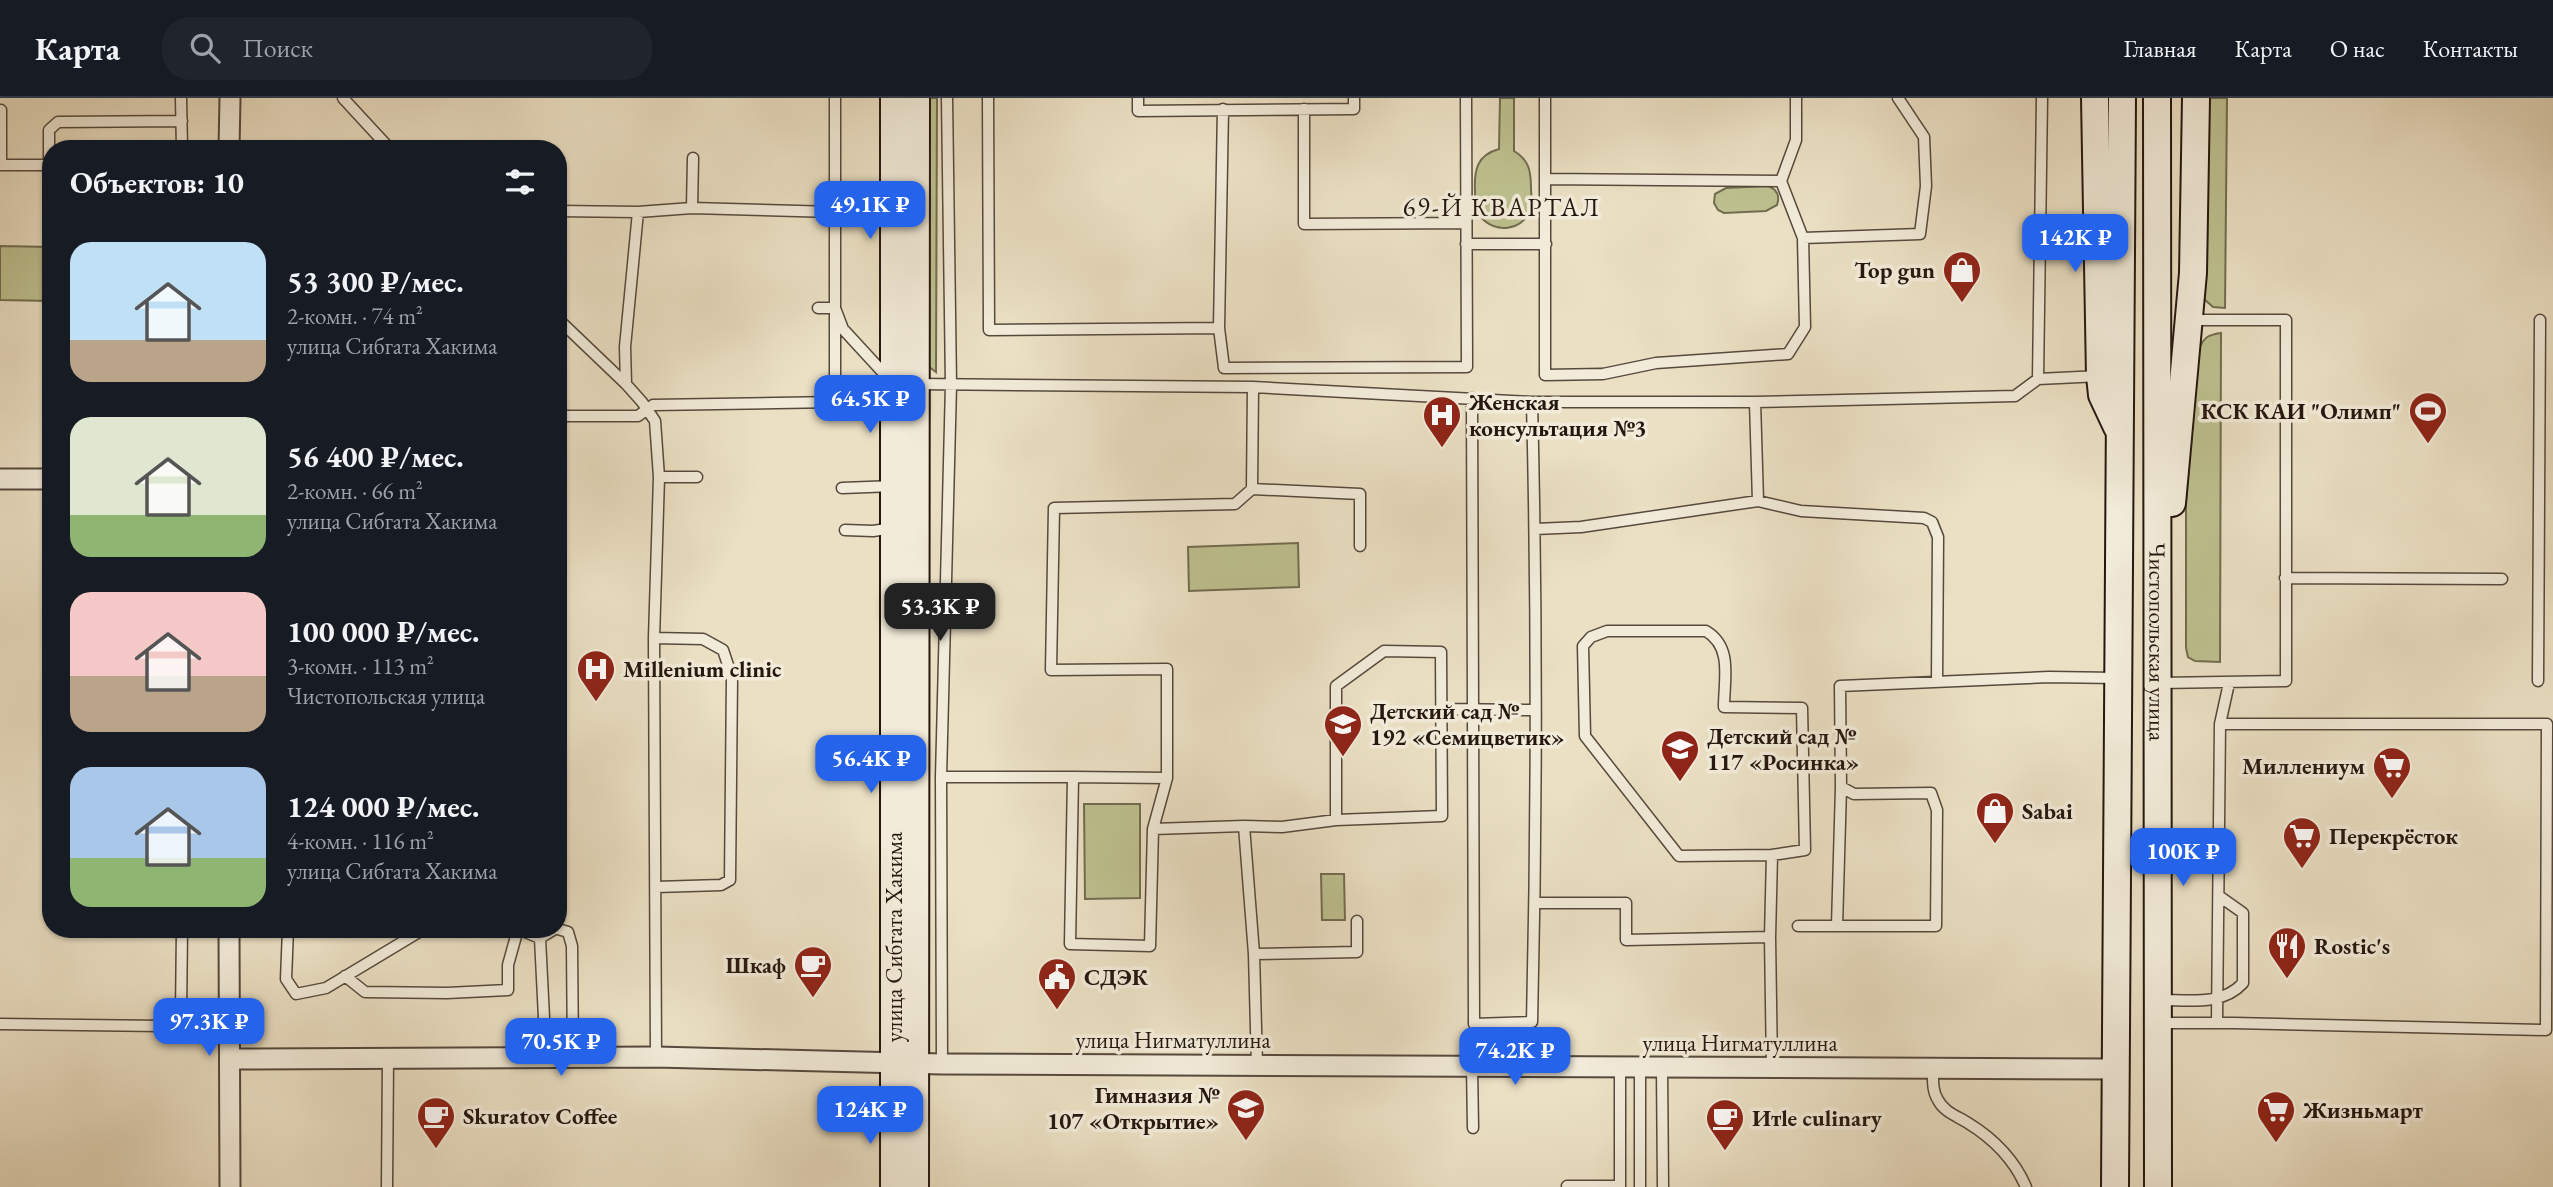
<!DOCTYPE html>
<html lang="ru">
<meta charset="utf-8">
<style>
:root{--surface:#171b24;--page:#20242c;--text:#f1f3f6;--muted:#9ea1a6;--line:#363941;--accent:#2563eb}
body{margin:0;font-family:"EB Garamond",serif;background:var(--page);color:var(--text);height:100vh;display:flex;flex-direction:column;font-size:26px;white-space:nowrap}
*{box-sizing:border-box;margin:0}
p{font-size:23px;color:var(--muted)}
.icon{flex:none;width:38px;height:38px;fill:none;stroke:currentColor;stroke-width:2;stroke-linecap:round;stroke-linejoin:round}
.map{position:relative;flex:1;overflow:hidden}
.drawer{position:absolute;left:42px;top:42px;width:525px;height:798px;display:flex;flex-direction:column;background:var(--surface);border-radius:28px;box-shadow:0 2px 5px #0004}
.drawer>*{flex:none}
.price{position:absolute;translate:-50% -60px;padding:0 16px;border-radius:14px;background:var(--accent);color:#fff;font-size:23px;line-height:46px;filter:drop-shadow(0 2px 4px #0008)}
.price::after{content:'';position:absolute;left:50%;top:42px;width:21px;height:16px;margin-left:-10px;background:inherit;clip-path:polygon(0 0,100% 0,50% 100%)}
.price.current{background:#222;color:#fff}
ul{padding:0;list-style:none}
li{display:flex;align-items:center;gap:21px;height:175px;padding:0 28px}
li span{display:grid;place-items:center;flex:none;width:196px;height:140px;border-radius:21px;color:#555}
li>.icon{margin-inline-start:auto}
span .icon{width:84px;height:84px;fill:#fffc;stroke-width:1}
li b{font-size:30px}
h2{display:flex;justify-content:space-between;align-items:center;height:84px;padding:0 28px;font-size:30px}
header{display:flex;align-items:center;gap:42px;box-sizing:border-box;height:98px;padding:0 35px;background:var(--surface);border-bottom:2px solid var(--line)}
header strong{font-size:33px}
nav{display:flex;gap:38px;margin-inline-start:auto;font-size:24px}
.search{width:490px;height:63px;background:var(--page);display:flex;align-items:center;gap:18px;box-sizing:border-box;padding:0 24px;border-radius:28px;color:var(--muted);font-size:26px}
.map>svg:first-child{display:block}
</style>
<header>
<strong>Карта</strong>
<div class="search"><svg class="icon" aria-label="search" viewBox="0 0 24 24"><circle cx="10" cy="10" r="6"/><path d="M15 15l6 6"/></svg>Поиск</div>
<nav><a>Главная</a><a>Карта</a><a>О нас</a><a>Контакты</a></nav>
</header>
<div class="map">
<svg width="2553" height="1089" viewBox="0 0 2553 1089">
<rect width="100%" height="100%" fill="#ebe0c4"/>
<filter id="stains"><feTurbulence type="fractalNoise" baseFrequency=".00286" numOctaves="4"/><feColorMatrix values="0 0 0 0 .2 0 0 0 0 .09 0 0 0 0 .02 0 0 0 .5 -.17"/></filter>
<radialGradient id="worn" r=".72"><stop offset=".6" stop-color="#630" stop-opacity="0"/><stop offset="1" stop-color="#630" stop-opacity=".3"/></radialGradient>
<path fill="#bec08f" stroke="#726c50" stroke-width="2" d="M 929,0 L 937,0 L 936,274 L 928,268 Z
M 1500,0 L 1514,0 L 1514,53 C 1529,62 1531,73 1531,90 C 1531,97 1533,105 1530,112 C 1522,133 1495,136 1481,119 C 1475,111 1475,102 1475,93 C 1474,72 1477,57 1499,51 Z
M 2209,0 L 2227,0 L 2225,210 L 2213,209 L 2204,201 Z
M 1768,88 C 1777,91 1780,98 1777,107 L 1766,113 L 1724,115 L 1718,112 L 1714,105 L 1715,96 L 1726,90 Z
M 0,148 L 51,149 L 51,203 L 0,202 Z
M 2221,235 L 2220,564 L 2195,563 L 2188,559 L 2186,550 L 2186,405 L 2199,251 C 2204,239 2208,237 2221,235 Z
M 1298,445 L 1299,489 L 1189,493 L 1188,449 Z
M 1084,706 L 1140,706 L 1140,800 L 1085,801 Z
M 1321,776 L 1344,776 L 1345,822 L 1322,822 Z"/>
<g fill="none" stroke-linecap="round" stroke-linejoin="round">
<defs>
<path id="lane" d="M 181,0 L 182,51
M 343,0 L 390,51
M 835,0 L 835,210 L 843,231 L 889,281
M 988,0 L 989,232 L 1219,230
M 1138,0 L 1138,13 L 1354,11 L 1354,0
M 1545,0 L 1545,277 L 1603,276 L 1656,265 L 1788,256 L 1805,229 L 1803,140
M 1796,0 L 1796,42 L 1781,83 L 1803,140 L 1920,136 L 1926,88 L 1924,39 L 1898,0
M 1223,11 L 1219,230 L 1224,270 L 1467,269 L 1466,0
M 1304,11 L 1304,126 L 1466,125
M 1,12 L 1,67
M 0,67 L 51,67
M 49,67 L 49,32 L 58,24 L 182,23
M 1545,81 L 1781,83
M 692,110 L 693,60
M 558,113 L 638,114 L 692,110 L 833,114
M 1466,146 L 1546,146
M 558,221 L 626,286 L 642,304 L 655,323 L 659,379 L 654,540 L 656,959
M 2038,281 L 2042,0
M 626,286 L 625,249 L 638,114
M 917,286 L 1253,289 L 1532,304 L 1755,304 L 2015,298 L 2038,281 L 2100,278
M 1253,289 L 1252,391 L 1235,406 L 1054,410 L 1051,572 L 1167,571 L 1167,680 L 1073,679 L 1070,846 L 1150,848 L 1153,731 L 1244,728 L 1254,856 L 1257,967
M 1472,300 L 1474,926 L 1532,924 C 1537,717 1537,510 1532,304
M 1755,304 L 1758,403
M 558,318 L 638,318 L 653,307 L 835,304 L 835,210 L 818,210
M 659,379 L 697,379
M 842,390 L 894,388
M 1252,391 L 1360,396 L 1360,448
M 1535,431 L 1581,429 L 1758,403 L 1801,413 L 1924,420 L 1932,424 L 1938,439 L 1937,583
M 845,432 L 873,433 L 893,430
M 2285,480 L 2502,481
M 654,540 L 703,541 L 723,552 L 732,579 L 730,782 L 721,787 L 656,789
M 2538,583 L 2540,222
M 2159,585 L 2286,583 L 2286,222 L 2191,222
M 1443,611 L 1535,612
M 941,679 L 1073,679
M 1244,728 L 1282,729 L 1336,722 L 1442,718 L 1441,554 L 1384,553 L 1336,588 L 1336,722
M 1153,731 L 1167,680
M 1535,805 L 1626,805 L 1626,842 L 1770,839
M 1798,828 L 1936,828 L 1937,712 L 1931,695 L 1854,696 L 1841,689
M 1837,828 L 1841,689 L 1840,588 L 2049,579 L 2116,580
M 288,831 L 286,881 L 296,896 L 326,890 L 424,831
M 518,831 L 540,840
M 558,831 L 568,834 L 572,848 L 573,960
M 1254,856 L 1357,854 L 1357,823
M 345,878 L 365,894 L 447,895 L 508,892 L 508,867 L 518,831
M 2160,902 C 2190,902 2222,908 2243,885 L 2243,815 L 2219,798
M 2159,925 L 2234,925 L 2546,932 L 2547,626 L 2220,626
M 2217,925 L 2220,626 L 2229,585
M 0,926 L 162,928 L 181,916 L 182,831
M 546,960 L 540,840 L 555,831
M 942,966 L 941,679 L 951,287 L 947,0
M 1472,968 L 1473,1030
M 1496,968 L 1497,926
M 1620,969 L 1620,1089
M 1640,969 L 1640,1089
M 1662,969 L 1663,1089
M 1772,970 L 1770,839 L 1772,757 L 1679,758 L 1585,638 L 1583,548 L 1591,539 L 1607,533 L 1706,533 C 1733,549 1724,581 1724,609 L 1802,610 L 1805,752 L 1772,757
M 1933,970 C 1933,981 1932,993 1938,1002 C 1944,1014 1957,1018 1968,1025 C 1994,1041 2014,1061 2026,1089
M 1567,1088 L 1620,1088
M 387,1089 L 388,961"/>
<path id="street" d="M 229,51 L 230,0
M 0,381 L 51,381
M 229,831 L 230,1089
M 230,961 L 656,959 L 942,966 L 2116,971"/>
<g id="secondary">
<path d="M 894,0 L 894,1089"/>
<path d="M 2095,0 L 2100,278 L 2102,297 L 2117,329"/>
<path id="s1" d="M 2157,0 L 2158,1089"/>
<path d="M 2172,405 L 2193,175 L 2196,0"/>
<path d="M 915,1089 L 916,0"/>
<path d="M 2115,1089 L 2122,0"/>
</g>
</defs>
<use href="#lane" stroke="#56493d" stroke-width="13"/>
<use href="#street" stroke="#56493d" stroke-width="23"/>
<use href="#secondary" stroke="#251710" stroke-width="30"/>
<use href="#lane" stroke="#f2ebd9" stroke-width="10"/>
<use href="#street" stroke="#f2ebd9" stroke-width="19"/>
<use href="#secondary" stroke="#f2ebd9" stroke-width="26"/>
</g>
<defs>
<symbol id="shop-pin" viewBox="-11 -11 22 30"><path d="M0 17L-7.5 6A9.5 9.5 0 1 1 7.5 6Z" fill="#8f2418" stroke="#f2ebd9"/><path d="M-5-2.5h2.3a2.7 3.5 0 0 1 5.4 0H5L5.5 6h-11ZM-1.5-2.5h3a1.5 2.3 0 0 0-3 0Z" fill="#fff"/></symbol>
<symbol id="stadium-pin" viewBox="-11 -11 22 30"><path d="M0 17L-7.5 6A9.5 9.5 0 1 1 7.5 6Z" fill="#8f2418" stroke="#f2ebd9"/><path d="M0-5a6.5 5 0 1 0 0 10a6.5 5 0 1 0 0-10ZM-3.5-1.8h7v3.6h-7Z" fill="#fff"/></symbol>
<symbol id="hospital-pin" viewBox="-11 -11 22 30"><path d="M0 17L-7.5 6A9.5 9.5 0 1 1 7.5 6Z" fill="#8f2418" stroke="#f2ebd9"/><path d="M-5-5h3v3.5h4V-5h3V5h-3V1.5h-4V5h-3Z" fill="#fff"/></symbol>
<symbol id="school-pin" viewBox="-11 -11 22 30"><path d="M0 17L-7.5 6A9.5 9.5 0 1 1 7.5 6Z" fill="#8f2418" stroke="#f2ebd9"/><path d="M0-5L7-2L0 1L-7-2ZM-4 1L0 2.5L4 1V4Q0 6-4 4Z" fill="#fff"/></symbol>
<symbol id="supermarket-pin" viewBox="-11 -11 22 30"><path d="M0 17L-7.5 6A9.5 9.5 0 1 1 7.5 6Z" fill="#8f2418" stroke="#f2ebd9"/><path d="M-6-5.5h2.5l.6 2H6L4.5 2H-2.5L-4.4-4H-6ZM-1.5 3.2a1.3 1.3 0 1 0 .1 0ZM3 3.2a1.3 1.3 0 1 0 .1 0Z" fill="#fff"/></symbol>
<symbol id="restaurant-pin" viewBox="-11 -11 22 30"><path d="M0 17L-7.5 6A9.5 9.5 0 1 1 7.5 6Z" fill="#8f2418" stroke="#f2ebd9"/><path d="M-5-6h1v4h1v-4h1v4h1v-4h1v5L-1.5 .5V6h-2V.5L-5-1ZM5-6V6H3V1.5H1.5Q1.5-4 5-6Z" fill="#fff"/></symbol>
<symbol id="cafe-pin" viewBox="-11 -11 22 30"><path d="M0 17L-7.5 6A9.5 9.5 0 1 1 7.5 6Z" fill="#8f2418" stroke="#f2ebd9"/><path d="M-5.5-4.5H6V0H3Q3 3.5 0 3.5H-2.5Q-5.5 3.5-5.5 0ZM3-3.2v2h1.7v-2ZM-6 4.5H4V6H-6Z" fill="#fff"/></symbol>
<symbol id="civic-pin" viewBox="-11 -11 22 30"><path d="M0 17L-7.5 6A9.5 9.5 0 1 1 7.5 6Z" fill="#8f2418" stroke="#f2ebd9"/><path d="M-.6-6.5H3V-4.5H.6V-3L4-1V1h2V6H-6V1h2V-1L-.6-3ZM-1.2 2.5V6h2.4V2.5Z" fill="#fff"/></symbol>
</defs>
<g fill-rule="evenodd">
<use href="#shop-pin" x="1940" y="150" width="44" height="60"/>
<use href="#stadium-pin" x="2406" y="291" width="44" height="60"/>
<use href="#hospital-pin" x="1420" y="295" width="44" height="60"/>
<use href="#hospital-pin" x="574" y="549" width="44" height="60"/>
<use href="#school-pin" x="1321" y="604" width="44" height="60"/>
<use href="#school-pin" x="1658" y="629" width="44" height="60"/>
<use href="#supermarket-pin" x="2370" y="646" width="44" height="60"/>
<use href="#shop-pin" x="1973" y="691" width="44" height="60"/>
<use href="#supermarket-pin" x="2280" y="716" width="44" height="60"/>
<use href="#restaurant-pin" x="2265" y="826" width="44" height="60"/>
<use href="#cafe-pin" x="791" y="845" width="44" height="60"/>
<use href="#civic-pin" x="1035" y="857" width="44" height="60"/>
<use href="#school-pin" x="1224" y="988" width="44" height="60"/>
<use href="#supermarket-pin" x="2254" y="990" width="44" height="60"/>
<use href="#cafe-pin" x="414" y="996" width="44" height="60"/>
<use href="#cafe-pin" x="1703" y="998" width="44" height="60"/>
</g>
<g text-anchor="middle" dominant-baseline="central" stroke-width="7" stroke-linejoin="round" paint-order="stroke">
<g font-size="23" font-weight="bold" fill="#251710" stroke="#f2ebd9" text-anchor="start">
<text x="1935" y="172" text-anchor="end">Top gun</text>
<text x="1469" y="304">Женская<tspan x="1469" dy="26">консультация №3</tspan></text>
<text x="2401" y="313" text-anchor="end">КСК КАИ "Олимп"</text>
<text x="623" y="571">Millenium clinic</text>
<text x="1370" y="613">Детский сад №<tspan x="1370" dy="26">192 «Семицветик»</tspan></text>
<text x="1707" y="638">Детский сад №<tspan x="1707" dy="26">117 «Росинка»</tspan></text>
<text x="2365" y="668" text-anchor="end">Миллениум</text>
<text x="2022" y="713">Sabai</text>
<text x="2329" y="738">Перекрёсток</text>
<text x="2314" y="848">Rostiс's</text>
<text x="786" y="867" text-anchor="end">Шкаф</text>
<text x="1084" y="879">СДЭК</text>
<text x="1219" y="997" text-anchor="end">Гимназия №<tspan x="1219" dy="26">107 «Открытие»</tspan></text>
<text x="2303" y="1012">Жизньмарт</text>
<text x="463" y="1018">Skuratov Coffee</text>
<text x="1752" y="1020">Итle culinary</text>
</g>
<g font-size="23" fill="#251710" stroke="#f2ebd9">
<text stroke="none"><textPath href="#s1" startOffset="544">Чистопольская улица</textPath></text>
<text transform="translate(894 839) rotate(-90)">улица Сибгата Хакима</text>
<text x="1173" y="942">улица Нигматуллина</text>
<text x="1740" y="945">улица Нигматуллина</text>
</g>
<g font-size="26" letter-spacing="2" fill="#251710" stroke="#f2ebd9">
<text x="1502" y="109">69-Й КВАРТАЛ</text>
</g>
</g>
<rect width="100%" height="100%" filter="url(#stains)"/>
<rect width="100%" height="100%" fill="url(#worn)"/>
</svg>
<b class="price" style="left:870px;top:143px">49.1K ₽</b>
<b class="price" style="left:2075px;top:176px">142K ₽</b>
<b class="price" style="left:870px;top:337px">64.5K ₽</b>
<b class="price current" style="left:940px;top:545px">53.3K ₽</b>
<b class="price" style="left:871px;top:697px">56.4K ₽</b>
<b class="price" style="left:2183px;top:790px">100K ₽</b>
<b class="price" style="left:209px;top:960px">97.3K ₽</b>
<b class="price" style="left:561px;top:980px">70.5K ₽</b>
<b class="price" style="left:1515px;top:989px">74.2K ₽</b>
<b class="price" style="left:870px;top:1048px">124K ₽</b>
<section class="drawer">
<h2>Объектов: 10<svg class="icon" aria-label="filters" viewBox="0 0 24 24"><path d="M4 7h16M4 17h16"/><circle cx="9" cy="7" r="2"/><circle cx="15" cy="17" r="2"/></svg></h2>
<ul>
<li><span style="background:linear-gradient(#bfe0f5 70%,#b9a48a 0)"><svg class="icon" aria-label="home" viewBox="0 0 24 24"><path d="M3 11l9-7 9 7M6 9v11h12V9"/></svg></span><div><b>53 300 ₽/мес.</b><p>2-комн. · 74 m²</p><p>улица Сибгата Хакима</p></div></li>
<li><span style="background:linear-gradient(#dfe7d0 70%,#8fb573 0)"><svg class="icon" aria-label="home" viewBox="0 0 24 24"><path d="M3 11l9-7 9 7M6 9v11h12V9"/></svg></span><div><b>56 400 ₽/мес.</b><p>2-комн. · 66 m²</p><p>улица Сибгата Хакима</p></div></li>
<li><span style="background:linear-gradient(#f6c9c9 60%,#b9a48a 0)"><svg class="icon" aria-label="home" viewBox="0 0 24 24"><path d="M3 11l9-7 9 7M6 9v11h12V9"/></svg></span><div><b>100 000 ₽/мес.</b><p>3-комн. · 113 m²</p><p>Чистопольская улица</p></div></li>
<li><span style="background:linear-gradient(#a9c7e8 65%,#8fb573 0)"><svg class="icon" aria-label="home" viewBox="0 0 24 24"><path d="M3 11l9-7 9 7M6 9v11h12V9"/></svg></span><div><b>124 000 ₽/мес.</b><p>4-комн. · 116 m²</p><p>улица Сибгата Хакима</p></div></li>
</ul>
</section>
</div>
